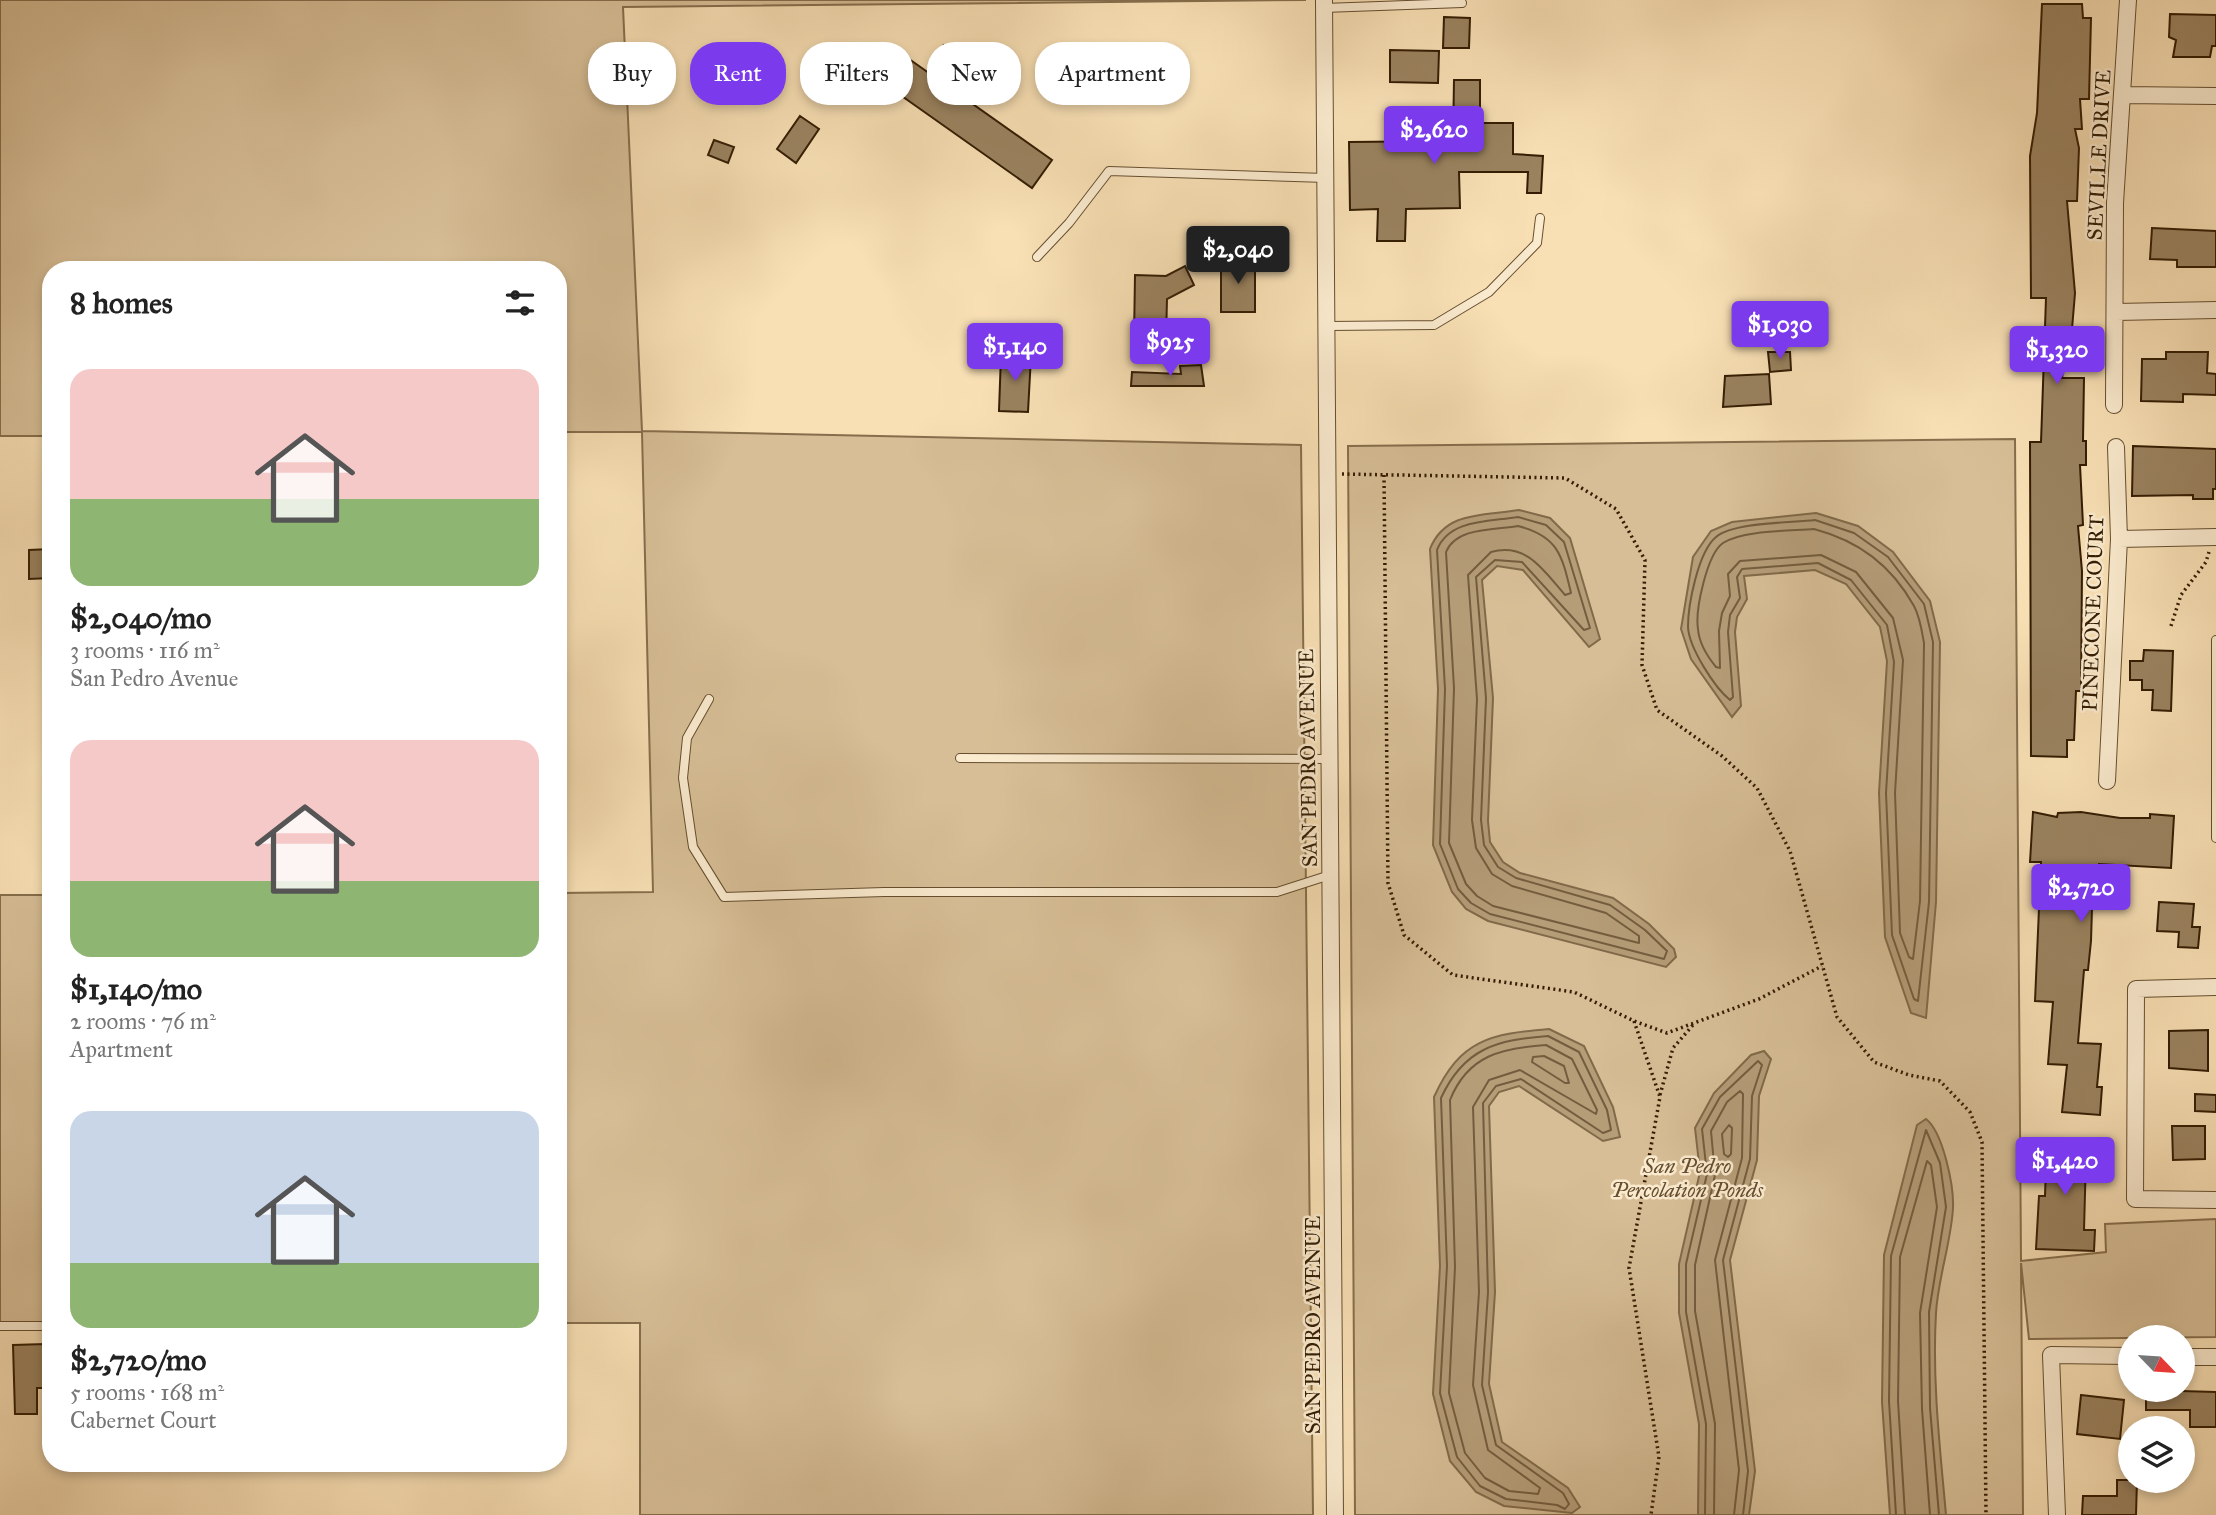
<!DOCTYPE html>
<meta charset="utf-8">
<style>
:root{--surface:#fff;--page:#f2f2f2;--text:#222;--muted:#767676;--accent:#7c3aed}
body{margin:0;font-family:"IM FELL Great Primer",serif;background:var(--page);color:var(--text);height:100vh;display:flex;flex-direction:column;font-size:26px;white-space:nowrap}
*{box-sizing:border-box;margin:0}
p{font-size:23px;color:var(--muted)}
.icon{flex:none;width:38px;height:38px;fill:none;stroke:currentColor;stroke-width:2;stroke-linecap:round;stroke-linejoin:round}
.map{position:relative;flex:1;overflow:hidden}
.details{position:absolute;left:42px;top:261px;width:525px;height:1211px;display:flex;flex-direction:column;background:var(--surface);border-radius:28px;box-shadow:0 4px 10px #0003}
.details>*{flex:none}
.hud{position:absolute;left:588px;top:42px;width:665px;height:63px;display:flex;gap:14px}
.needle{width:46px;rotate:115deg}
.tools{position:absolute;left:2118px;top:1325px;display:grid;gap:14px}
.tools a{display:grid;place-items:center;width:77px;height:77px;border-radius:50%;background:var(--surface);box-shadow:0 4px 10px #0003;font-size:35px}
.price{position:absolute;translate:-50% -60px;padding:0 16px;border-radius:7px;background:var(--accent);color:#fff;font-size:23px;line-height:46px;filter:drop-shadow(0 2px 4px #0008)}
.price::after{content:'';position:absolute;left:50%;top:42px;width:21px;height:16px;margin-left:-10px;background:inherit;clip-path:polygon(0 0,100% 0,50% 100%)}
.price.active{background:#222;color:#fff}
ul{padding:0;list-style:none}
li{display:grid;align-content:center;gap:14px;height:371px;padding:0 28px}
li span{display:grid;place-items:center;height:217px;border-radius:21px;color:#555}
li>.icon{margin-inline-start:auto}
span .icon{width:126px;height:126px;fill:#fffc;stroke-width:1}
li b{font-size:30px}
h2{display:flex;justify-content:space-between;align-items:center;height:84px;padding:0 28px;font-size:30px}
.tag{padding:0 24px;border-radius:28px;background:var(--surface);box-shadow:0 4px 10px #0003;font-size:24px;line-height:63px}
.tag.active{background:var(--accent);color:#fff}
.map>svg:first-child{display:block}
</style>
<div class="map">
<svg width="2216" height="1515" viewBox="0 0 2216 1515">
<rect width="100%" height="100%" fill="#f8dfb4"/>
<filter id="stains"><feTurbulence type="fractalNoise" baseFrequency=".00286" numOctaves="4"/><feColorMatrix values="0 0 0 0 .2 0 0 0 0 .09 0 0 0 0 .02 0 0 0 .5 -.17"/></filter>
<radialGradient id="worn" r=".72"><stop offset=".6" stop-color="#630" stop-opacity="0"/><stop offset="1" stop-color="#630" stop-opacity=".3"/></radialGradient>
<path fill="#d7be96" stroke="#866e4c" stroke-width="2" d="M 0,0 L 1306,0 L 623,7 L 642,431 L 1301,445 L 1313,1515 L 640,1515 L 640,1323 L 558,1323 L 558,893 L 653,892 L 642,432 L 558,432 L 558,270 L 51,270 L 51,436 L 0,436 Z
M 2015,439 L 2021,1261 L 2106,1252 L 2105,1224 L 2216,1219 L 2216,1337 L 2029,1339 L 2021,1263 L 2023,1515 L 1355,1515 L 1348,446 Z
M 0,895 L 51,895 L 51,1323 L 0,1323 Z"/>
<path fill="#b59d78" stroke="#816a49" stroke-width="2" d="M 1519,510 L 1550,518 L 1570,538 L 1600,639 L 1589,647 L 1523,570 L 1497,566 L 1482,580 L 1493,698 L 1488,821 L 1490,842 L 1503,862 L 1520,873 L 1613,898 L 1649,924 L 1674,949 L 1676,957 L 1666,967 L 1488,921 L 1466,909 L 1452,892 L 1433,845 L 1438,689 L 1430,549 C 1445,511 1483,516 1519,510 Z
M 1816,513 L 1858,526 L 1893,552 L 1930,601 L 1940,642 L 1936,902 L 1926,1018 L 1911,1013 L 1885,937 L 1879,793 L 1887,661 L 1880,627 L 1846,584 L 1815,570 L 1744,576 L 1747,599 L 1737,617 L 1735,632 L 1741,706 L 1732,717 L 1691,659 L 1681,629 L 1693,557 L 1711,531 L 1732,522 Z
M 1549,1029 L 1584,1046 L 1613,1107 L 1620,1137 L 1603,1141 L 1519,1086 L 1499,1092 L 1489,1106 L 1495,1292 L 1489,1384 L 1502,1442 L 1568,1488 L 1580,1507 L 1572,1513 L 1504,1506 L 1476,1492 L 1450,1461 L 1433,1394 L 1440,1266 L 1434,1097 C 1460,1039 1491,1034 1549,1029 Z
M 1764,1051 L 1771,1059 L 1759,1096 L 1757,1160 L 1730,1260 L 1755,1471 L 1749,1515 L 1698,1515 L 1699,1424 L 1679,1313 L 1679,1264 L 1700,1172 L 1695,1128 L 1714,1093 L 1751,1055 Z
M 1926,1119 C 1943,1132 1954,1186 1953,1208 C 1951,1243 1938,1278 1936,1313 C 1932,1380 1940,1448 1946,1515 L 1890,1515 L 1882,1402 L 1884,1255 L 1917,1125 Z"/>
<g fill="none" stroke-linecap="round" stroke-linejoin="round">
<path stroke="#745d3e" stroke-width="2" d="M 1518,517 L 1546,525 L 1564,542 L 1590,628 L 1584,630 L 1522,562 L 1495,560 L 1476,577 L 1486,698 L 1481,820 L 1484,845 L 1498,867 L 1516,878 L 1610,905 L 1645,930 L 1667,951 L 1664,959 L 1490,914 L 1471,903 L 1458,889 L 1440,844 L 1445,689 L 1437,550 C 1449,519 1489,522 1518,517 Z
M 1815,520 L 1854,533 L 1888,557 L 1924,604 L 1933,642 L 1929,902 L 1918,1001 L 1914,999 L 1892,935 L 1886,793 L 1894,662 L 1887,625 L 1851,580 L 1818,563 L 1742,569 L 1737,577 L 1740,598 L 1730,615 L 1728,632 L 1733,697 L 1730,700 C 1715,688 1689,648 1688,627 C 1688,605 1698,552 1716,537 C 1734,522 1791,523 1815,520 Z
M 1518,526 C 1558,536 1562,555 1571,593 L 1565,595 C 1544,571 1527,542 1491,552 L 1468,575 L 1477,699 L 1472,820 L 1476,848 L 1492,874 L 1512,886 L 1606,913 L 1639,936 L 1639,943 L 1493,906 L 1477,896 L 1466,884 L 1449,843 L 1454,688 L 1446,552 C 1456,527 1495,530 1518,526 Z
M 1814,529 C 1859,541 1891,565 1914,606 C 1920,617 1922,632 1924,643 L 1920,901 L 1913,959 L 1909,957 L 1900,933 L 1895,793 L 1903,660 L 1893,618 L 1856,572 L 1821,555 L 1740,561 L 1728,574 L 1730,596 L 1722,613 L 1719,631 L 1720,668 L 1716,667 C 1707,656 1699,643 1698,629 C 1695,610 1707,554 1723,543 C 1742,530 1791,531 1814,529 Z
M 1548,1036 L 1579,1052 L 1607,1110 L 1611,1130 L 1603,1133 L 1521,1079 L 1496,1086 L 1483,1103 L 1488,1292 L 1482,1385 L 1496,1445 L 1563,1493 L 1569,1504 L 1565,1509 L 1557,1505 L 1506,1499 L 1480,1486 L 1457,1457 L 1440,1393 L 1447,1266 L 1441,1098 C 1464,1048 1497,1040 1548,1036 Z
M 1546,1045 L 1572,1059 L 1597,1110 L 1596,1114 L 1520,1070 L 1489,1080 L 1473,1107 L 1479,1292 L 1473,1385 L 1488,1450 L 1540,1488 L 1538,1494 L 1509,1491 L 1485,1478 L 1465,1453 L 1449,1393 L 1455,1267 L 1450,1100 C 1468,1055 1502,1048 1546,1045 Z
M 1544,1056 L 1564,1066 L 1569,1083 L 1565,1083 L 1532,1062 L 1533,1057 Z
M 1729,1125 L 1732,1128 L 1731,1154 L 1728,1157 L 1724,1154 L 1722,1134 Z
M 1705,1515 L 1706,1424 L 1686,1312 L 1686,1264 L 1707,1174 L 1702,1129 L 1720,1097 L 1758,1061 L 1762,1065 L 1752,1096 L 1750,1159 L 1723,1260 L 1748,1471 L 1743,1515
M 1714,1515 L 1715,1424 L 1695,1311 L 1695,1265 L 1715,1175 L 1711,1131 L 1727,1102 L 1740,1091 L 1743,1094 L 1742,1158 L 1715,1260 L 1739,1470 L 1734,1515
M 1896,1515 L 1889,1401 L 1891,1256 L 1926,1130 L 1940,1163 L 1946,1207 L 1929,1312 L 1930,1408 L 1939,1515
M 1905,1515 L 1898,1401 L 1900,1257 L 1927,1161 L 1931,1165 L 1937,1207 L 1920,1313 L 1922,1409 L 1930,1515"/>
</g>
<path fill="#9a825f" stroke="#341d03" stroke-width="2" d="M 2042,4 L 2082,4 L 2083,18 L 2091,18 L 2089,99 L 2080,99 L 2082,129 L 2075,129 L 2079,148 L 2077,201 L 2067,201 L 2075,293 L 2070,353 L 2066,355 L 2062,378 L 2084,378 L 2083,441 L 2086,441 L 2086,465 L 2080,465 L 2083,525 L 2078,526 L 2082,571 L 2081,691 L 2076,691 L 2074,740 L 2067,740 L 2067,757 L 2031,756 L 2030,442 L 2041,442 L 2046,298 L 2031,298 L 2030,156 L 2037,113 Z
M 2170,14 L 2216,15 L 2216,46 L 2212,46 L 2210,57 L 2173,57 L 2176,40 L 2169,37 Z
M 1444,17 L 1470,18 L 1469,48 L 1443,48 Z
M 944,46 L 979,77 L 948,80 Z
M 1390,50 L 1439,51 L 1438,83 L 1390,82 Z
M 902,54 L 1052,160 L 1032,188 L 882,82 Z
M 1454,80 L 1480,80 L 1480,123 L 1513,123 L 1513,154 L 1543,156 L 1541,193 L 1527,193 L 1528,172 L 1459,172 L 1460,208 L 1406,209 L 1405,241 L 1377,241 L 1378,209 L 1350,210 L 1349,142 L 1453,141 Z
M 800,116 L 819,129 L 796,163 L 777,149 Z
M 714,140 L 734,147 L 728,163 L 708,155 Z
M 2152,228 L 2216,231 L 2216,267 L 2177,267 L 2177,260 L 2150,259 Z
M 1221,261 L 1255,261 L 1255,312 L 1221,312 Z
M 1185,266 L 1194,285 L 1167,299 L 1166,339 L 1134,339 L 1135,275 L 1166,276 Z
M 1768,352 L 1790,352 L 1791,370 L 1770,372 Z
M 2166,352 L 2208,352 L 2207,373 L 2216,374 L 2216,395 L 2183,394 L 2183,402 L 2141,401 L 2142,359 L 2166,359 Z
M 1001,355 L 1031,356 L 1028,412 L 999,411 Z
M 1201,365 L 1204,386 L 1131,386 L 1132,372 L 1181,374 L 1180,366 Z
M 1769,374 L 1771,404 L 1723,407 L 1725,376 Z
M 2133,446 L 2216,449 L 2216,489 L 2213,489 L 2213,499 L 2193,499 L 2193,495 L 2132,496 Z
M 51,549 L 51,578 L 29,579 L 29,550 Z
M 2144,650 L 2173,651 L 2171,711 L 2152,710 L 2153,690 L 2142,690 L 2142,680 L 2130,680 L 2130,661 L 2143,661 Z
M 2033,812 L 2057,817 L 2058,813 L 2081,812 L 2120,818 L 2150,818 L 2150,814 L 2174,816 L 2171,868 L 2099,864 L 2098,908 L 2092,908 L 2091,941 L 2088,970 L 2084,970 L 2078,1043 L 2101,1044 L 2097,1087 L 2102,1087 L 2100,1115 L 2062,1112 L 2067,1065 L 2048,1064 L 2053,1002 L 2035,1001 L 2041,862 L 2030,862 Z
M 2159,902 L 2194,904 L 2192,927 L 2200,927 L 2198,948 L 2178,947 L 2179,932 L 2157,931 Z
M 2208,1030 L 2208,1071 L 2169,1068 L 2169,1031 Z
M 2195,1094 L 2216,1095 L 2216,1112 L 2195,1111 Z
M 2172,1126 L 2205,1126 L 2205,1159 L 2173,1160 Z
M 2047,1138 L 2097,1140 L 2097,1158 L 2086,1157 L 2084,1230 L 2095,1230 L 2094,1251 L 2036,1249 L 2039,1196 L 2045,1196 Z
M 45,1344 L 46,1363 L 51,1363 L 51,1388 L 37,1388 L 37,1414 L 15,1414 L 13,1345 Z
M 2146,1390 L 2216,1392 L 2216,1427 L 2190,1427 L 2190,1410 L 2146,1410 Z
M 2081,1395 L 2124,1400 L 2120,1439 L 2077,1434 Z
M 2117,1480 L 2137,1480 L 2136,1515 L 2082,1515 L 2083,1496 L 2117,1496 Z"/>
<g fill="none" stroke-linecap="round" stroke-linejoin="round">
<defs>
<path id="service" d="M 1324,8 L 1462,3
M 1037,257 L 1069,223 L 1109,171 L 1326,178
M 1328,326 L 1434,325 L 1489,292 L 1537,243 L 1540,218
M 2216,640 L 2216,838
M 709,699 L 687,738 L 683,778 L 693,847 L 724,897 L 884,892 L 1277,892 L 1330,875
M 960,758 L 1329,759
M 0,1326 L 51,1326"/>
<path id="minor" d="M 1324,0 L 1335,1515
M 2122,95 L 2216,96
M 2116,312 L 2216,310
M 2114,405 L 2115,203 L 2128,0
M 2119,539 L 2216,537
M 2107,781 L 2119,539 L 2116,447
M 2216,987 L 2136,989 L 2135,1199 L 2216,1200
M 2182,1357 L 2216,1357
M 2057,1515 L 2051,1355 L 2130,1356"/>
</defs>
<use href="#service" stroke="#654e2f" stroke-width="10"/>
<use href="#minor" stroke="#654e2f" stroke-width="18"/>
<path stroke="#341d03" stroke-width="3.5" stroke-dasharray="2 3.5" stroke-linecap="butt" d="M 1342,474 L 1565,478 L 1616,509 L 1645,560 L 1642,665 L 1657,710 L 1722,756 L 1757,788 L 1790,851 L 1837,1017 L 1874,1062 L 1909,1075 L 1940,1081 L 1970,1112 L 1982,1142 L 1986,1515
M 1384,475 L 1388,883 L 1404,935 L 1453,975 L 1574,992 L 1634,1021 L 1667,1033 L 1759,999 L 1822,966
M 2171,626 L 2181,595 L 2206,562 L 2209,552
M 1634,1021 L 1660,1097 L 1629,1268 L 1659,1457 L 1651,1515
M 1660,1095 L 1673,1048 L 1693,1025"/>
<use href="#service" stroke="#faeace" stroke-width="8"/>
<use href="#minor" stroke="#faeace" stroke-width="16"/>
</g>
<g text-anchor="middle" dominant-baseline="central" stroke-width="5" stroke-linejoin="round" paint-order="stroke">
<g font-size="21" fill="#341d03" stroke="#faeace">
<text transform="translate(2099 155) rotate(-87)">SEVILLE DRIVE</text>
<text transform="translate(2093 613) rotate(-88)">PINECONE COURT</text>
<text transform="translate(1308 758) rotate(-91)">SAN PEDRO AVENUE</text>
<text transform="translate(1313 1325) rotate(-90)">SAN PEDRO AVENUE</text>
</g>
<g font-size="21" font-style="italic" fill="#654d2f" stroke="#faeace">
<text x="1687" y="1166">San Pedro<tspan x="1687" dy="24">Percolation Ponds</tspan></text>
</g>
</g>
<rect width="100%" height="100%" filter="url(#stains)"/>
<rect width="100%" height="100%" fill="url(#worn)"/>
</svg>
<div class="tools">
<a><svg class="needle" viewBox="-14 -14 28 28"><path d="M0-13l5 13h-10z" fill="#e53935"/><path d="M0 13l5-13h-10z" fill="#767676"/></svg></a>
<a><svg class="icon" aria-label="layers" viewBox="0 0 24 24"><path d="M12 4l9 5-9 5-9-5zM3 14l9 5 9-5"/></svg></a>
</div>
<b class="price" style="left:1434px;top:166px">$2,620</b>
<b class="price active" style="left:1238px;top:286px">$2,040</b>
<b class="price" style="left:1780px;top:361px">$1,030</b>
<b class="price" style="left:1170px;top:378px">$925</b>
<b class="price" style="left:1015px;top:383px">$1,140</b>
<b class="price" style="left:2057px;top:386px">$1,320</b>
<b class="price" style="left:2081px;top:924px">$2,720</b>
<b class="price" style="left:2065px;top:1197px">$1,420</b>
<div class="hud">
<a class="tag">Buy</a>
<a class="tag active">Rent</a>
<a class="tag">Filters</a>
<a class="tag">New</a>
<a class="tag">Apartment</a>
</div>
<section class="details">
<h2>8 homes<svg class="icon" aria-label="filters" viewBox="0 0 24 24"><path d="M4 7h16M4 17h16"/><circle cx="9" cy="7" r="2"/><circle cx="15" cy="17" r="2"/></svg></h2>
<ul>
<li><span style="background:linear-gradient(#f6c9c9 60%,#8fb573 0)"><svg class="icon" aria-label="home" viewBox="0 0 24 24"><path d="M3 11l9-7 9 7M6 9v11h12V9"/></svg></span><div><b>$2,040/mo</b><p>3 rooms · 116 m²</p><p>San Pedro Avenue</p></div></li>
<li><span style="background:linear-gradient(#f6c9c9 65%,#8fb573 0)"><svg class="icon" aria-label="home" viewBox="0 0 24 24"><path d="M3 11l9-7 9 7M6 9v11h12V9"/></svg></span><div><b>$1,140/mo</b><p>2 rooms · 76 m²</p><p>Apartment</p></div></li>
<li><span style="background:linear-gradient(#c9d6e8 70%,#8fb573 0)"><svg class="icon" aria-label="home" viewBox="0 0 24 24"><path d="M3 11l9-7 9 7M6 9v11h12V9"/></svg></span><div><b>$2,720/mo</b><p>5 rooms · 168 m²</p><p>Cabernet Court</p></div></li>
</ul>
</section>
</div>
